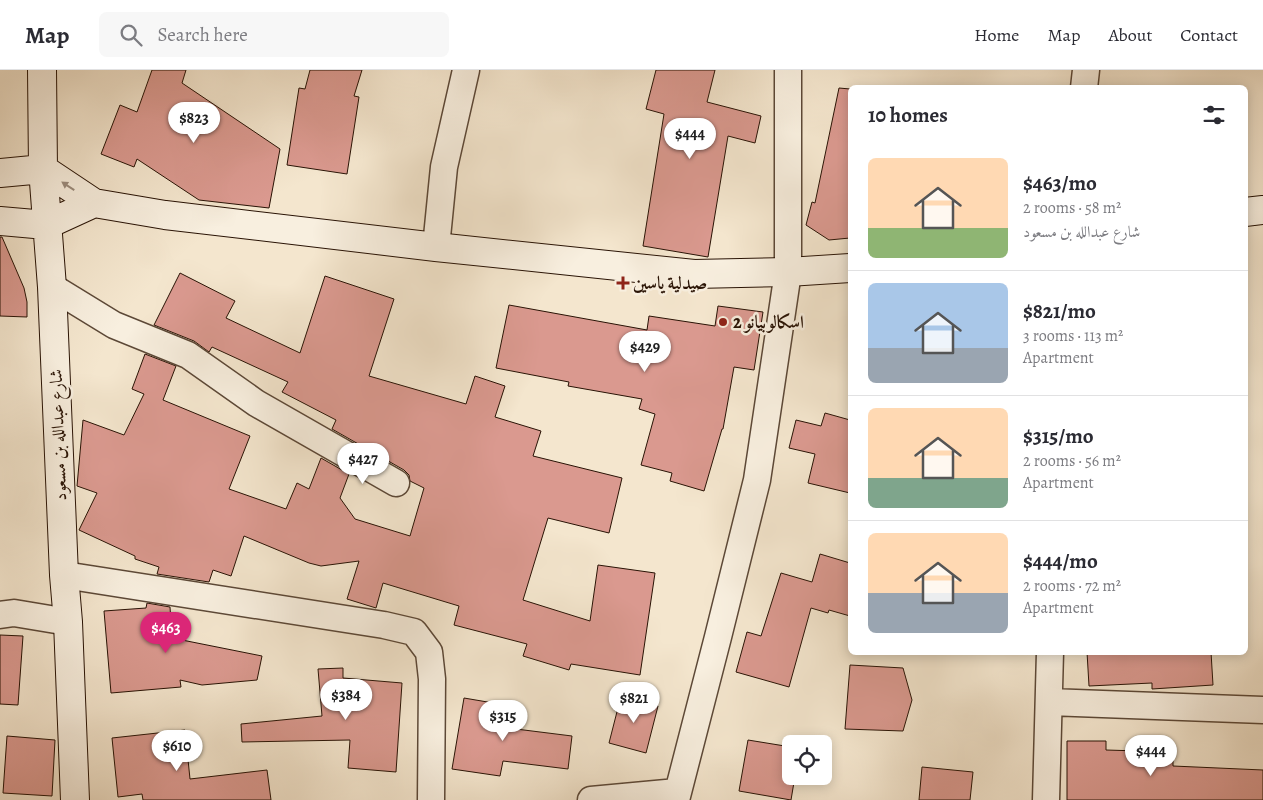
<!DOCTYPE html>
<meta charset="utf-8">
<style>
:root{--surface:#fff;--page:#f7f7f7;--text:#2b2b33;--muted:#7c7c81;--line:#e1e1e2;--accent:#db2777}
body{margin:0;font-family:Alegreya,Amiri,serif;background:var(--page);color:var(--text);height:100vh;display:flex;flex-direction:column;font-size:19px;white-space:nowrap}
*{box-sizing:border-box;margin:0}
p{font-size:16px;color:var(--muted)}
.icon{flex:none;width:28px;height:28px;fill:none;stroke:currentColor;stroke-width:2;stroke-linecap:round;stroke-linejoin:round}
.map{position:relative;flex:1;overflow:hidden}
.details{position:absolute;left:848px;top:15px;width:400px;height:570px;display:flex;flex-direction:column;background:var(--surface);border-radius:8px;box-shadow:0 2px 12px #0003}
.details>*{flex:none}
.controls{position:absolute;left:782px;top:665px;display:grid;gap:10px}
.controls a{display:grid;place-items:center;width:50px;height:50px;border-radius:8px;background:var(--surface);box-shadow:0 2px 12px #0003;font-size:25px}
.price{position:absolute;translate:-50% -42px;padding:0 11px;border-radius:18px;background:#fff;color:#222;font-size:16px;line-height:32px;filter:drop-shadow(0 1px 2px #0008)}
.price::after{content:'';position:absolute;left:50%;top:30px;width:15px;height:11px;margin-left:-8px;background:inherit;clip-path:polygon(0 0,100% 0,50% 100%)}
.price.current{background:var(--accent);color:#fff}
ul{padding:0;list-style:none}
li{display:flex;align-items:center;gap:15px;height:125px;padding:0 20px}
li+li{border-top:1px solid var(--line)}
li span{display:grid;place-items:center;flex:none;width:140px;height:100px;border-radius:8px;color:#555}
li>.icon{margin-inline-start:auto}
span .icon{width:60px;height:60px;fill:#fffc;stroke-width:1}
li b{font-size:21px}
h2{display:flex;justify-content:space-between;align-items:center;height:60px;padding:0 20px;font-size:21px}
header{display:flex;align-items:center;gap:30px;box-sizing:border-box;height:70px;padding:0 25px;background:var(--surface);border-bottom:1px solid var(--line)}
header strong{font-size:24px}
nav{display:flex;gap:28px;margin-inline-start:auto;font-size:18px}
.search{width:350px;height:45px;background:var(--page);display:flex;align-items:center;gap:12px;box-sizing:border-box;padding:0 18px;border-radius:8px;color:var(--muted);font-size:19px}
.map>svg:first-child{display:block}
</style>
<header>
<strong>Map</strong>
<div class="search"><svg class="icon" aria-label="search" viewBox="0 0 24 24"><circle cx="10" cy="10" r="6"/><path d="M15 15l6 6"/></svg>Search here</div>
<nav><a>Home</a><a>Map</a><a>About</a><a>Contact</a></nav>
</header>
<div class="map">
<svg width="1263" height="730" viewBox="0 0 1263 730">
<rect width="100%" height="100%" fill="#f4e6ce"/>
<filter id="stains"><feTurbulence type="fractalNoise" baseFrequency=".004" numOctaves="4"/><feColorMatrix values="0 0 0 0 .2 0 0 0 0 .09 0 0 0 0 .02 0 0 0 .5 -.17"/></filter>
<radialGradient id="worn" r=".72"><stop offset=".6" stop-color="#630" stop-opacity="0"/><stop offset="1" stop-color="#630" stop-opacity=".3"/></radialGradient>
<path fill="#da998f" stroke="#291305" d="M 152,0 L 186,0 L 182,13 L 280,79 L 269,138 L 199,130 L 137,89 L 134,97 L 101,84 L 120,35 L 137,42 Z
M 310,0 L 362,0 L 354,26 L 359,27 L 347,104 L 287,95 L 299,18 L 305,19 Z
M 656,0 L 715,0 L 707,32 L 761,46 L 755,73 L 728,66 L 708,187 L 643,176 L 664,44 L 646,39 Z
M 839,18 L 850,19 L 850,168 L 829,170 L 806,155 L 812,132 L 815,133 Z
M 0,167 L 2,167 L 24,218 L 27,232 L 27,247 L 0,246 Z
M 180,203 L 235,231 L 226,248 L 300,283 L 325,206 L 394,229 L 369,306 L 466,334 L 475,306 L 505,316 L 495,347 L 541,361 L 533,386 L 622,408 L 609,463 L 548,448 L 523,530 L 590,551 L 598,495 L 655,503 L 640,605 L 571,594 L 569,600 L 523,586 L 527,574 L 454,555 L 459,536 L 383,513 L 376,538 L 347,529 L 359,491 L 321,496 L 309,493 L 244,466 L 231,506 L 213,500 L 209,512 L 157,504 L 159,497 L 135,489 L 135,486 L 79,460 L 97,423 L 77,416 L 83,350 L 124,365 L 144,324 L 132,319 L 145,284 L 176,296 L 163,330 L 250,366 L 229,419 L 286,439 L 297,413 L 309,419 L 321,388 L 349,404 L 340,428 L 355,449 L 410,466 L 424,418 L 410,411 L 409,405 L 404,400 L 332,359 L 336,350 L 282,322 L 288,312 L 212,277 L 209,282 L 194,271 L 154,255 Z
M 509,235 L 647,260 L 649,246 L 715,256 L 718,236 L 763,242 L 754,300 L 734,297 L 723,359 L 722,359 L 704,421 L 670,411 L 672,403 L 641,395 L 655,344 L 639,339 L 642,329 L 568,316 L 569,312 L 496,298 Z
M 825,343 L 850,350 L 850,423 L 808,413 L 815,384 L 789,378 L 796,350 L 821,356 Z
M 820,484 L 850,493 L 850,546 L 829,540 L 828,543 L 811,538 L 789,617 L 736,602 L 747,562 L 761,566 L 781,503 L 812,512 Z
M 147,533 L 170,537 L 172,568 L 262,586 L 257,610 L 202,615 L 180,610 L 181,617 L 111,623 L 104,541 L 146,538 Z
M 0,565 L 23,566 L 18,635 L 0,634 Z
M 1087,582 L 1211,582 L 1213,615 L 1152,619 L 1152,613 L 1089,616 Z
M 850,595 L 903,598 L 912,630 L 903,661 L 845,659 Z
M 343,598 L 343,608 L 402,613 L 396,702 L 348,698 L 350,670 L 242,672 L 241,654 L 322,646 L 318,599 Z
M 621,626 L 658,636 L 646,683 L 609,673 Z
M 464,628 L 511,636 L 508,658 L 572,666 L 568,699 L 503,691 L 500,706 L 452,699 Z
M 185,660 L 190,709 L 267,700 L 271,730 L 143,730 L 142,724 L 118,727 L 112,668 Z
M 7,666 L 55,670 L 52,726 L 3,723 Z
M 748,670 L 791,677 L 791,706 L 795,706 L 791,730 L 739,721 Z
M 1067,671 L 1106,671 L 1106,680 L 1173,682 L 1173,696 L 1263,700 L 1263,730 L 1067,730 Z
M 922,697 L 973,702 L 970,730 L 919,730 Z"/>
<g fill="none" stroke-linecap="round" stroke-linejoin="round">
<defs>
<path id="street" d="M 1084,18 L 1086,0
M 436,177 L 444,97 L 466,0
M 52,217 L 114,255 L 188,285 L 256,333 L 396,413
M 64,505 L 384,555 L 414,562 L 429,582 L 432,609 L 431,730
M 0,545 L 14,543 L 68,552
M 1049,632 L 1263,640
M 591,730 L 677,722
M 676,730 L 718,567 L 757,410 L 788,202 L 788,0
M 1046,730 L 1050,582"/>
<path id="secondary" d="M 42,0 L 43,99 L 52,217 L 64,505 L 68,552 L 75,730
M 0,103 L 43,99 L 94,133 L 165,145 L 436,177 L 694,204 L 788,202 L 850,198
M 1245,142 L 1263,140
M 0,151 L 46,155 L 94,133"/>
</defs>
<use href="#street" stroke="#5c4837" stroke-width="29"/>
<use href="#secondary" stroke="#291305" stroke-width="30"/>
<use href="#street" stroke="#f8efdf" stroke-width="26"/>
<use href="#secondary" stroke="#f8efdf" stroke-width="28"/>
</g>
<defs><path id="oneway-solid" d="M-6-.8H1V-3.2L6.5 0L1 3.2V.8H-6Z" transform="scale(1.25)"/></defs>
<use fill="#9b8c7d" href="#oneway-solid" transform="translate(68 116) rotate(-147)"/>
<g fill="#8f2418" stroke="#f8efdf" stroke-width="2">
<path d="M620.5 205.5h5v5h5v5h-5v5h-5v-5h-5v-5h5z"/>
<circle cx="723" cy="252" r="5"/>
</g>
<g text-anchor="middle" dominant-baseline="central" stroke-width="5" stroke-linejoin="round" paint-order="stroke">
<g font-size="18" font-weight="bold" fill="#291305" stroke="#f8efdf" text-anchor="start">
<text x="633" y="213">صيدلية ياسين</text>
<text x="733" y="252">اسكالوبيانو 2</text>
</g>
<g font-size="18" fill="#291305" stroke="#f8efdf">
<text transform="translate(58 365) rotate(-92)">شارع عبدالله بن مسعود</text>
</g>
</g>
<rect width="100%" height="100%" filter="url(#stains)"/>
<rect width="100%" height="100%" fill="url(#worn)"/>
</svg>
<div class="controls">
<a><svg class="icon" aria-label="locate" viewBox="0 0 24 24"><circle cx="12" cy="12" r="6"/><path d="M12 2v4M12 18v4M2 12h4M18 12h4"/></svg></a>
</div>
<b class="price" style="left:194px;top:74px">$823</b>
<b class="price" style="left:690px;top:90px">$444</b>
<b class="price" style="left:645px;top:303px">$429</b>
<b class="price" style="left:363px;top:415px">$427</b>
<b class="price current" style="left:166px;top:584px">$463</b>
<b class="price" style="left:346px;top:651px">$384</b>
<b class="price" style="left:634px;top:654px">$821</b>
<b class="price" style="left:503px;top:672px">$315</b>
<b class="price" style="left:177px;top:702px">$610</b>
<b class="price" style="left:1151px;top:707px">$444</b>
<section class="details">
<h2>10 homes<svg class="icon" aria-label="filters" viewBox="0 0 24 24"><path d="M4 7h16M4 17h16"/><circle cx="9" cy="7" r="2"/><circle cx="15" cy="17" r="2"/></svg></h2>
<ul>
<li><span style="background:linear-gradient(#ffd9b3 70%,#8fb573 0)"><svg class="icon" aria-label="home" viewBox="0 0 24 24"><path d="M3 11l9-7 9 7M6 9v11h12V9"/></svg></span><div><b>$463/mo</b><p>2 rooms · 58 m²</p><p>شارع عبدالله بن مسعود</p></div></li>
<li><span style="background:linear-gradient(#a9c7e8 65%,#9aa5b1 0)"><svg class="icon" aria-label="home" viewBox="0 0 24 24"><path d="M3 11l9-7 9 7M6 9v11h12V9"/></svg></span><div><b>$821/mo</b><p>3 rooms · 113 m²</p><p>Apartment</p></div></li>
<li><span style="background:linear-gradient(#ffd9b3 70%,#7fa58c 0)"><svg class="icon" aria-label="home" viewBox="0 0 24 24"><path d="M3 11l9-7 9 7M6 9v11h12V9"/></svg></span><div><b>$315/mo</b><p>2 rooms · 56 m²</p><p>Apartment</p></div></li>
<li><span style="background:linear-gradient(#ffd9b3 60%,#9aa5b1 0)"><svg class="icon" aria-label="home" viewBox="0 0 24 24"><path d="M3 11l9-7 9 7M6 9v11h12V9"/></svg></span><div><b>$444/mo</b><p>2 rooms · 72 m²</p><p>Apartment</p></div></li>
</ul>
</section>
</div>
